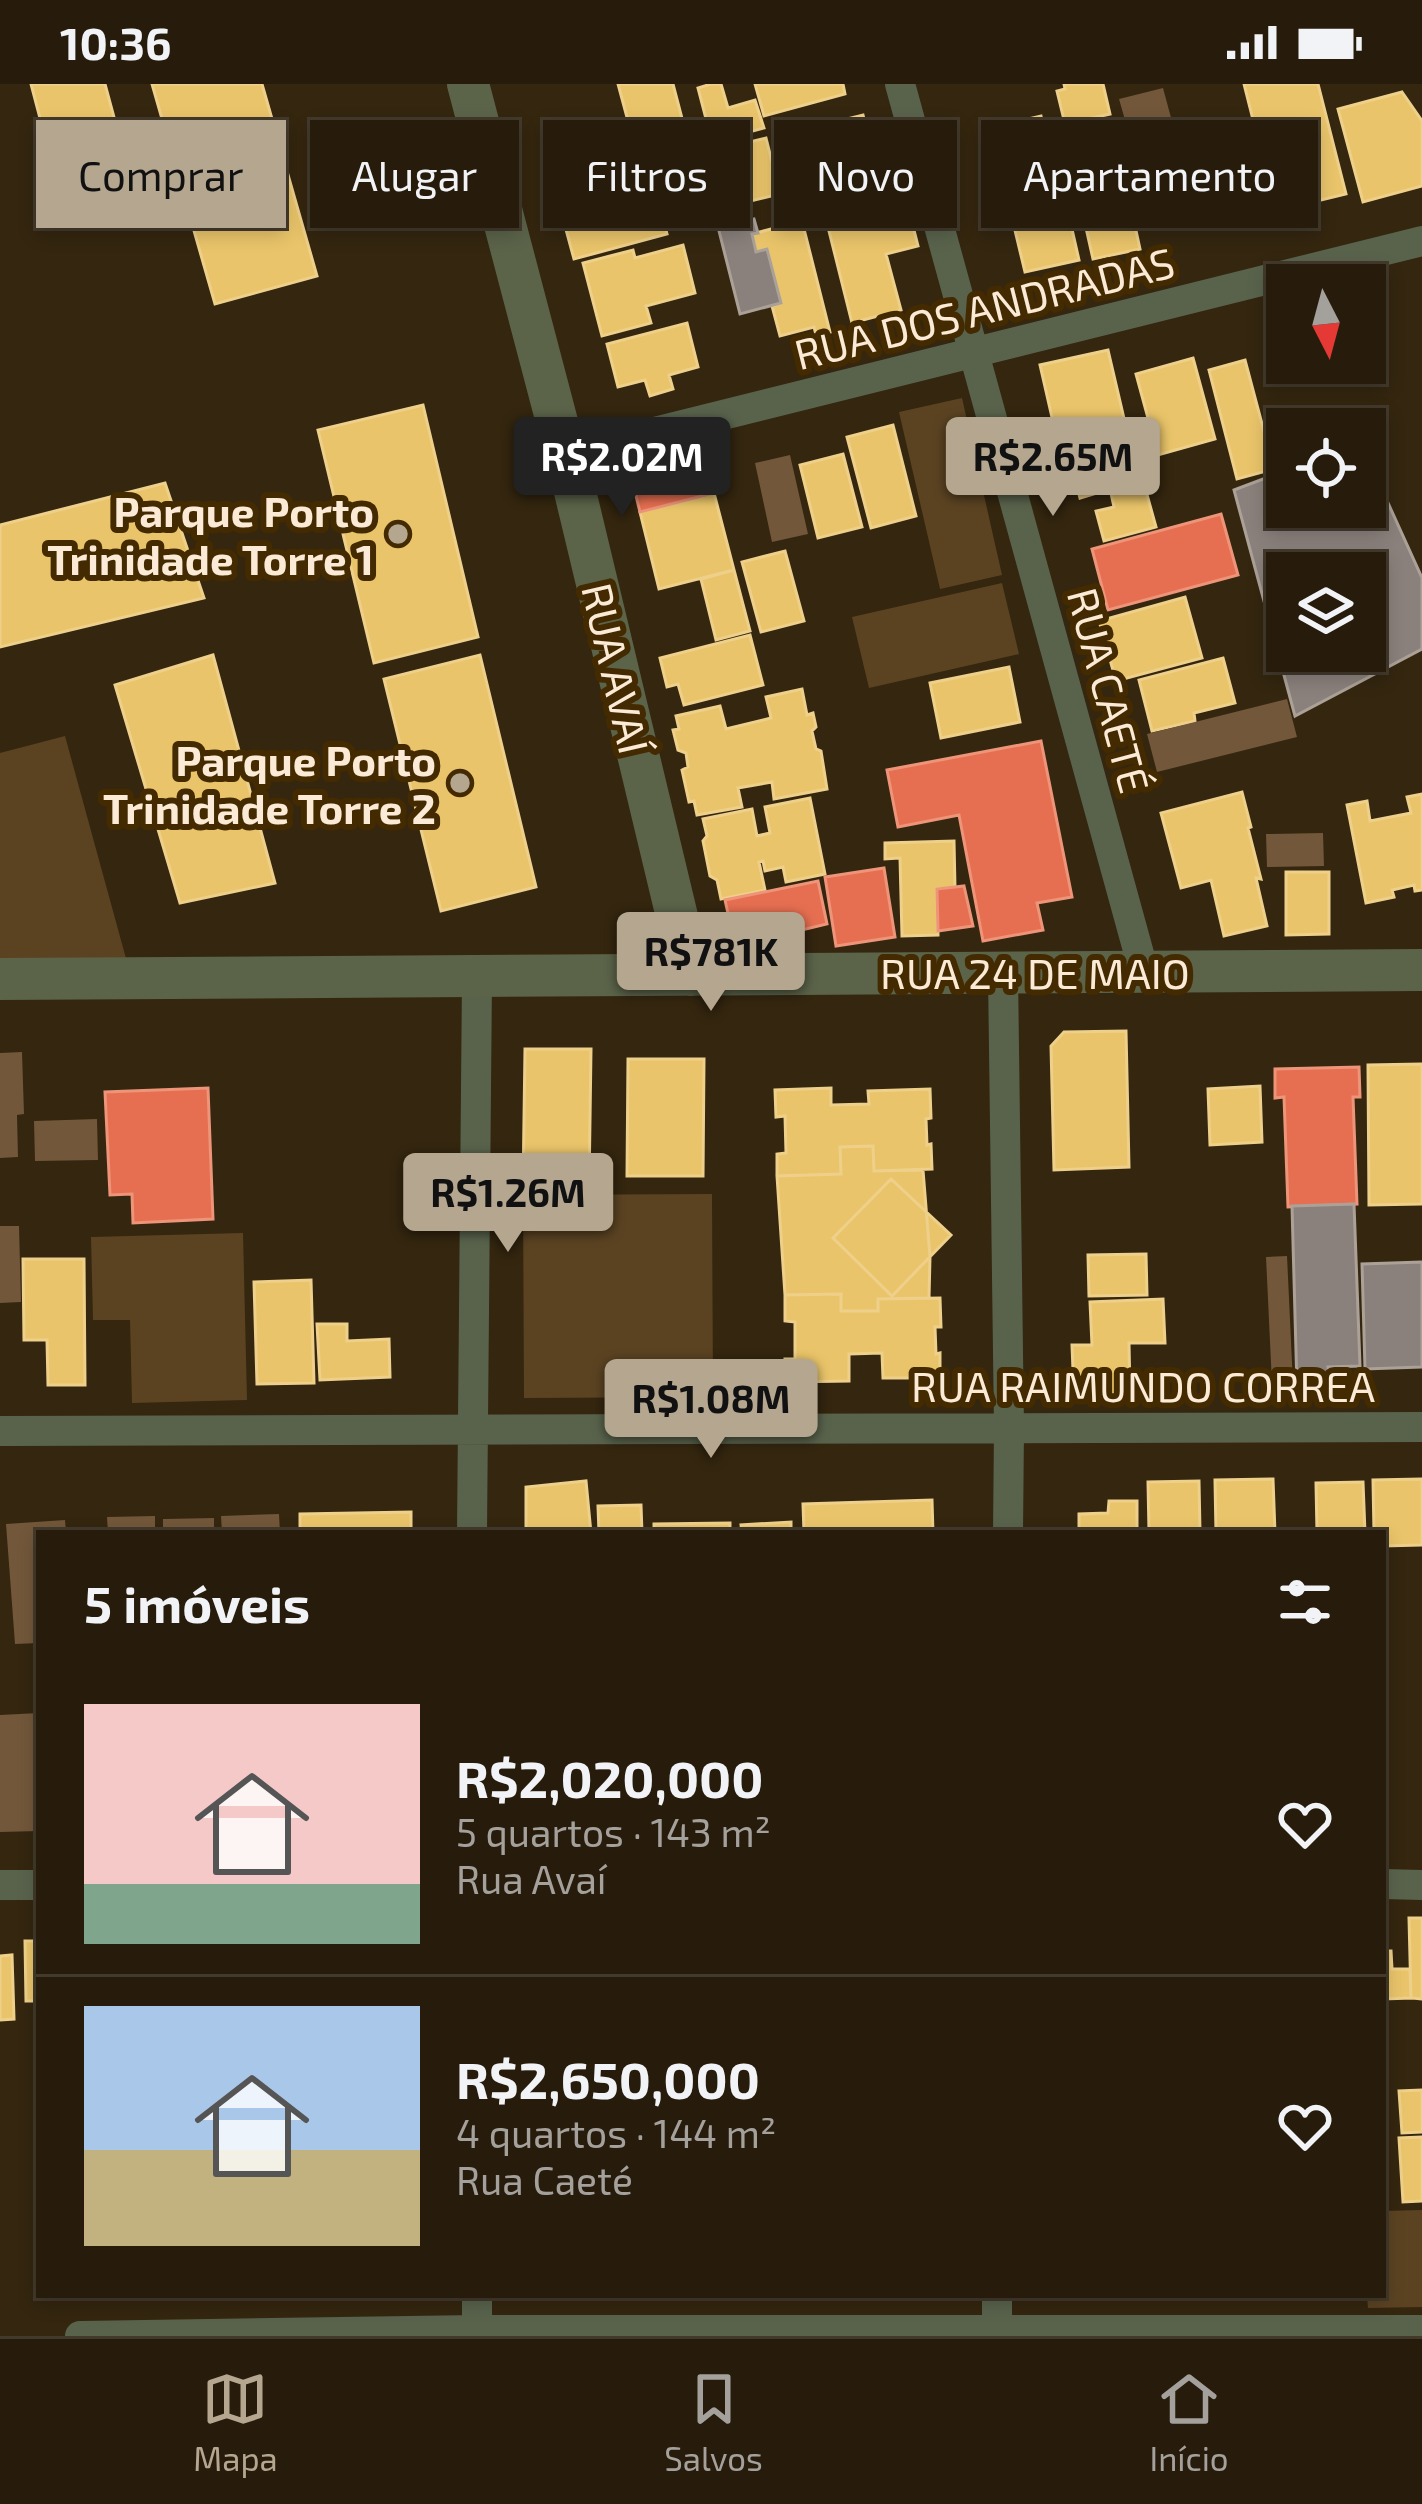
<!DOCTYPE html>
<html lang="pt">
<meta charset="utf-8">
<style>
:root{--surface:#271c0b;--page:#332919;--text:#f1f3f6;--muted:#a4a19d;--line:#433a2c;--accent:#b5a690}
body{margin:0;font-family:"Exo 2",sans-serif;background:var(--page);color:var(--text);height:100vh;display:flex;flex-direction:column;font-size:45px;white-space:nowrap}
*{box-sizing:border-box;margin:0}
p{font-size:39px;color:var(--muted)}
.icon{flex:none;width:66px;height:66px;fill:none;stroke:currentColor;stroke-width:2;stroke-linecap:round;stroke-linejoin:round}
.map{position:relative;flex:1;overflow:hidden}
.sheet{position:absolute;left:36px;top:1446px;width:1350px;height:768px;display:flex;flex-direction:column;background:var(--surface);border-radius:0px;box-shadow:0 6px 18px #0003,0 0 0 3px var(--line)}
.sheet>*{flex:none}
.guide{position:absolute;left:36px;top:36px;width:1350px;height:108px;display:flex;gap:24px}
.needle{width:78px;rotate:174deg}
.tools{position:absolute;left:1266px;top:180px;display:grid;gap:24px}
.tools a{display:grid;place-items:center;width:120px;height:120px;border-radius:0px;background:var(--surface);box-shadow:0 6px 18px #0003,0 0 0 3px var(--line);font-size:60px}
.price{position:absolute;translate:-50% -102px;padding:0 27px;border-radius:12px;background:var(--accent);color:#111;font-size:39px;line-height:78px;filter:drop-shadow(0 3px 6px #0008)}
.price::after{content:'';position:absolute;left:50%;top:72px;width:36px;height:27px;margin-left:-18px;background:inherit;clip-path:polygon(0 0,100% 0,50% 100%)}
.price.current{background:#222;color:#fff}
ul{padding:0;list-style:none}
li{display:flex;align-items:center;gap:36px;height:300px;padding:0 48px}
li+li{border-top:3px solid var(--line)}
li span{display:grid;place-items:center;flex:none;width:336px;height:240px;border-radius:0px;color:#555}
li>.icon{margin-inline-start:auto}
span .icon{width:144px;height:144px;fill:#fffc;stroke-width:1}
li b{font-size:51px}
h2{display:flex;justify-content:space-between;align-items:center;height:144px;padding:0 48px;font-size:51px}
.pill{padding:0 42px;border-radius:0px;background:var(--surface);box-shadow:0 6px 18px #0003,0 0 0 3px var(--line);font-size:42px;line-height:108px}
.pill.current{background:var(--accent);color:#111}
.status{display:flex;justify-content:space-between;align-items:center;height:84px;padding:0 60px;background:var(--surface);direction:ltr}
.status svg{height:33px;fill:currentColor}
.menu{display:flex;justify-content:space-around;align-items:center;height:168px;border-top:3px solid var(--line);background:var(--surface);font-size:33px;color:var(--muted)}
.menu a{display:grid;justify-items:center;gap:6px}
.menu .current{color:var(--accent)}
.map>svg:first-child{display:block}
</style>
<div class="status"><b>10:36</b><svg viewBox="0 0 49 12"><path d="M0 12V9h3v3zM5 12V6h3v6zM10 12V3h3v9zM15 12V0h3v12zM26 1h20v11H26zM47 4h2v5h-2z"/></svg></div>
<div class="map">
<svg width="1422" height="2252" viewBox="0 0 1422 2252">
<rect width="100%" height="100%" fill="#34260f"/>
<path fill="#5b4322" d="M 962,314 L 1002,491 L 940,505 L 899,328 Z
M 1002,499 L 1019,570 L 869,604 L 852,533 Z
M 65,652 L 130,889 L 0,893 L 0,669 Z
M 712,1110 L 713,1313 L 524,1314 L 523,1111 Z
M 243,1149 L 247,1316 L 132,1319 L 130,1236 L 93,1236 L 91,1153 Z
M 1422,2126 L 1422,2223 L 1368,2224 L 1367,2211 L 1383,2211 L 1383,2127 Z"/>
<path fill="#e9c46a" stroke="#eed08a" stroke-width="3" d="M 31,0 L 105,0 L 135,111 L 65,129 Z
M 152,0 L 262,0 L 317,192 L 215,220 Z
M 618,0 L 673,0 L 690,65 L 639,78 Z
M 711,0 L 721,0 L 728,24 L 755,16 L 764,44 L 712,58 L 698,4 Z
M 755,0 L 843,0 L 845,10 L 764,32 Z
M 1064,0 L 1103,0 L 1110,30 L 1065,40 L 1057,7 L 1065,5 Z
M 1244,0 L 1318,0 L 1346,110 L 1276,127 Z
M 1402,8 L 1422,37 L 1422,102 L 1363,118 L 1338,25 Z
M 863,31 L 872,67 L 840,75 L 843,86 L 802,96 L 790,49 Z
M 1041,32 L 1057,101 L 1006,112 L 990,44 Z
M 1189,42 L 1198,77 L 1228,68 L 1245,128 L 1182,145 L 1168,93 L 1158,95 L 1147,53 Z
M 766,54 L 780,110 L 738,120 L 724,64 Z
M 695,74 L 703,105 L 681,110 L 673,79 Z
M 644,81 L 647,90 L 665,85 L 673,117 L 659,120 L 667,150 L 574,175 L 555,105 Z
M 901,95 L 918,162 L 886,170 L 901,226 L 852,239 L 821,115 Z
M 1118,95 L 1124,120 L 1130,119 L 1140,165 L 1093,175 L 1084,135 L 1076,137 L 1070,107 Z
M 1056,101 L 1058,111 L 1064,110 L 1079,176 L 1025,188 L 1012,134 L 993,138 L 988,116 Z
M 802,137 L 830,248 L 816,251 L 814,243 L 780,252 L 772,222 L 781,219 L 767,165 L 756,168 L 752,150 Z
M 683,161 L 695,209 L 646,222 L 651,239 L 602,252 L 583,179 L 633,166 L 635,174 Z
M 687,239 L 698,283 L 669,291 L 673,305 L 650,312 L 645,296 L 618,303 L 607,260 Z
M 1108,266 L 1129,356 L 1061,373 L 1040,281 Z
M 1193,274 L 1215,355 L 1158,371 L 1136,290 Z
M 1245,276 L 1274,385 L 1237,395 L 1209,286 Z
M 423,321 L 478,553 L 374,579 L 318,346 Z
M 893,341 L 916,432 L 871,444 L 847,353 Z
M 1133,360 L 1156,443 L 1104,457 L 1096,427 L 1114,423 L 1110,405 L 1080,414 L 1070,376 Z
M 843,370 L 862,443 L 818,454 L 800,381 Z
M 165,399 L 204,514 L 0,563 L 0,441 Z
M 714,409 L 734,486 L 659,505 L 640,428 Z
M 785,467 L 804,537 L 761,548 L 742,478 Z
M 734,486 L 750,547 L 716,556 L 701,495 Z
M 1185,513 L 1202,574 L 1116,597 L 1099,537 Z
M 750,551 L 763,601 L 684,621 L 678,600 L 667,603 L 660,574 Z
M 213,571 L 275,799 L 180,819 L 115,601 Z
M 480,571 L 536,803 L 441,827 L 384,595 Z
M 1223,574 L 1235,619 L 1194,629 L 1195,637 L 1152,647 L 1139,596 Z
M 1009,583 L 1020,638 L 941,654 L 930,599 Z
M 802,605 L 807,631 L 813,629 L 816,643 L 812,647 L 816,665 L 821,667 L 827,705 L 774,715 L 772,698 L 738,704 L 742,723 L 697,731 L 694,717 L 689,718 L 682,686 L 688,683 L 686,669 L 678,666 L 673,646 L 679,645 L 676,632 L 720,622 L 726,645 L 771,634 L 766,613 Z
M 1242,708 L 1251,743 L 1248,744 L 1261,795 L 1256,794 L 1267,842 L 1224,852 L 1211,796 L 1181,804 L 1161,729 Z
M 1422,710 L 1422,806 L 1415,807 L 1414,801 L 1392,806 L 1394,813 L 1366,819 L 1347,721 L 1367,717 L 1370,737 L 1411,729 L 1407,713 Z
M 810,714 L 825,790 L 786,798 L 783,783 L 765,787 L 763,777 L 759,778 L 765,806 L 721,815 L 717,796 L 710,792 L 703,757 L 707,752 L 703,735 L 752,725 L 757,752 L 770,749 L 765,723 Z
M 954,757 L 955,804 L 937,805 L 938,851 L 902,852 L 900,774 L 885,775 L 885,759 Z
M 1286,788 L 1329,788 L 1329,850 L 1286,851 Z
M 1126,947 L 1129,1083 L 1054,1086 L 1051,962 L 1064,948 Z
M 525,965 L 591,965 L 589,1105 L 523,1105 Z
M 628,975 L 704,975 L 703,1092 L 627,1092 Z
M 1422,980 L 1422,1120 L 1369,1121 L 1368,981 Z
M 1260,1002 L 1262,1058 L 1210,1061 L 1208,1005 Z
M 831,1004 L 831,1021 L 869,1020 L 868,1007 L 930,1005 L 931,1034 L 926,1035 L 927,1061 L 931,1060 L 932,1085 L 874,1087 L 873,1062 L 840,1063 L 841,1090 L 777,1092 L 777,1070 L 786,1069 L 785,1032 L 776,1033 L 775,1006 Z
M 873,1062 L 874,1087 L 923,1086 L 930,1173 L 929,1214 L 878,1215 L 878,1227 L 841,1227 L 841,1210 L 785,1211 L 777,1092 L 841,1090 L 840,1063 Z
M 891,1095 L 951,1151 L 892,1212 L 833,1154 Z
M 1146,1170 L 1147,1211 L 1089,1212 L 1088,1171 Z
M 23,1175 L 84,1175 L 85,1301 L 48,1301 L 47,1256 L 24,1256 Z
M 311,1196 L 314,1299 L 257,1300 L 254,1198 Z
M 841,1210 L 841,1227 L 878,1227 L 878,1215 L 940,1214 L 941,1243 L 935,1243 L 936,1270 L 940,1269 L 940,1294 L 883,1294 L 882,1269 L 849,1270 L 849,1297 L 786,1298 L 785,1275 L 795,1275 L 795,1238 L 785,1237 L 785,1211 Z
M 1163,1215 L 1165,1259 L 1129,1259 L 1130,1309 L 1074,1311 L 1072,1261 L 1092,1261 L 1090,1218 Z
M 317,1240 L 347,1240 L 347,1257 L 389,1255 L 390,1293 L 320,1296 Z
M 1273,1395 L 1275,1449 L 1216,1449 L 1215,1396 Z
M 1422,1395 L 1422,1461 L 1383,1462 L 1383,1449 L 1374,1449 L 1373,1396 Z
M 586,1397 L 591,1449 L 526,1449 L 526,1403 Z
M 1199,1397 L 1200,1447 L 1149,1448 L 1148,1398 Z
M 1363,1398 L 1365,1449 L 1317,1449 L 1316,1399 Z
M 932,1416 L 933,1449 L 804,1449 L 803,1420 Z
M 1109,1417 L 1137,1417 L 1137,1449 L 1079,1449 L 1079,1430 L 1108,1429 Z
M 641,1421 L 642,1449 L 599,1449 L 598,1422 Z
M 411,1428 L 411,1449 L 300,1449 L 300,1430 Z
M 791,1438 L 791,1449 L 742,1449 L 741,1441 Z
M 730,1439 L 730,1449 L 654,1449 L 654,1440 Z
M 1409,1834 L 1422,1834 L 1422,1915 L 1411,1914 Z
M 25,1857 L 39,1857 L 39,1917 L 26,1917 Z
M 1383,1867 L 1391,1867 L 1392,1885 L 1410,1885 L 1411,1914 L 1383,1915 Z
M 12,1871 L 14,1935 L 0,1936 L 0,1872 Z
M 1422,2006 L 1422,2048 L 1402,2049 L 1399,2007 Z
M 1422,2053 L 1422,2117 L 1403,2118 L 1399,2054 Z"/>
<path fill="#e76f51" stroke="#ed9479" stroke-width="3" d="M 709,389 L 714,409 L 640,428 L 635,408 Z
M 1221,430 L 1238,491 L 1108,526 L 1092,465 Z
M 1041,657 L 1072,813 L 1037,819 L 1043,846 L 983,857 L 959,731 L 898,743 L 887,686 Z
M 884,784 L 895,853 L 836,862 L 825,793 Z
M 818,797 L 827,840 L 802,846 L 801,841 L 777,846 L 776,839 L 754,844 L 753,839 L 731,843 L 725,816 Z
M 964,802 L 973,842 L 938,847 L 937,805 Z
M 1359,983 L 1360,1013 L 1353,1013 L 1357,1120 L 1288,1123 L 1284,1013 L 1275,1014 L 1275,985 Z
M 208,1004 L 213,1135 L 133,1139 L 132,1110 L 110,1111 L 105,1008 Z"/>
<path fill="#8a817c" stroke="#aca197" stroke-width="3" fill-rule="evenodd" d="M 754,135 L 758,149 L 752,150 L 756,168 L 767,165 L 781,219 L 740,230 L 718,143 Z
M 1365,368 L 1422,494 L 1422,565 L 1295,632 L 1234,406 L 1287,386 L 1287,423 L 1365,423 ZM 1287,489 L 1365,489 L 1365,567 L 1287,567 Z
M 1354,1120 L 1360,1282 L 1328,1283 L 1329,1303 L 1297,1304 L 1292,1122 Z
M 1422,1178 L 1422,1283 L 1365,1285 L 1362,1180 Z"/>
<path fill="#72573a" d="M 1163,4 L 1173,41 L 1128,52 L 1135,81 L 1115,85 L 1110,60 L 1083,66 L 1079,46 L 1125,36 L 1119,15 Z
M 790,371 L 808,450 L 772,458 L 755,379 Z
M 1287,615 L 1297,653 L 1157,688 L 1147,650 Z
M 1323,749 L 1324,782 L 1267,783 L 1266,750 Z
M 22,968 L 24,1030 L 17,1031 L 18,1073 L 0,1074 L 0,969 Z
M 97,1035 L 98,1076 L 35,1077 L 34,1037 Z
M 0,1142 L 19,1142 L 21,1218 L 0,1219 Z
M 1287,1172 L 1293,1299 L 1272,1300 L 1266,1173 Z
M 279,1430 L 280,1449 L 222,1449 L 221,1432 Z
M 155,1432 L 155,1449 L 108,1449 L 107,1433 Z
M 214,1434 L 214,1449 L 163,1449 L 163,1435 Z
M 65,1436 L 66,1449 L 39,1449 L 39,1559 L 15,1560 L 6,1440 Z
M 39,1629 L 39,1747 L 0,1748 L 0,1631 Z"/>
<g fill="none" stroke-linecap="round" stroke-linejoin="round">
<path stroke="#59634c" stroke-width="30" d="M 900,0 L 1144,888
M 566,370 L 1422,157
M 1003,888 L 1009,1344 L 1008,1449
M 0,1347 L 1422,1343
M 472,1449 L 477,893
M 1383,1800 L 1422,1801
M 0,1801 L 39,1801
M 477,2211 L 477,2252
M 80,2252 L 477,2246 L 1422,2246
M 997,2252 L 997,2211"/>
<path stroke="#5b6349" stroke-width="42" d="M 468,0 L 572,395 L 691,891
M 0,895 L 1422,886"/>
</g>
<g fill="#b5a690" stroke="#432a00" stroke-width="4.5">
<circle cx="398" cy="450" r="12"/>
<circle cx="460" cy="699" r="12"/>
</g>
<g text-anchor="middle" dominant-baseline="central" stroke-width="12" stroke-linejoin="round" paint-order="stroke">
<g font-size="42" fill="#fbebd6" stroke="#432a00">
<text transform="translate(984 223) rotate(-14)">RUA DOS ANDRADAS</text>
<text transform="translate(617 584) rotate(77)">RUA AVAÍ</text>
<text transform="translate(1110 606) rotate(75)">RUA CAETÉ</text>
<text x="1035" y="888">RUA 24 DE MAIO</text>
<text x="1143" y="1301">RUA RAIMUNDO CORREA</text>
</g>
<g font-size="42" font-weight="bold" fill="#fbebd6" stroke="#432a00" text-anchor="end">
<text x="374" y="426">Parque Porto<tspan x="374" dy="48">Trinidade Torre 1</tspan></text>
<text x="436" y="675">Parque Porto<tspan x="436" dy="48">Trinidade Torre 2</tspan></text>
</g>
</g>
</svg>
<div class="tools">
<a><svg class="needle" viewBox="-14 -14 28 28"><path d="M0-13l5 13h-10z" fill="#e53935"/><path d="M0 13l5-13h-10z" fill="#a4a19d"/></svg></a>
<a><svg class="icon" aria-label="locate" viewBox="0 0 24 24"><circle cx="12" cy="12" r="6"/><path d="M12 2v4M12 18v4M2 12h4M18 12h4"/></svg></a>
<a><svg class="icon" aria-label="layers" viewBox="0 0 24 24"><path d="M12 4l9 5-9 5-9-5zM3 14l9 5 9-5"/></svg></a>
</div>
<b class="price current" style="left:622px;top:435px">R$2.02M</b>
<b class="price" style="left:1053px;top:435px">R$2.65M</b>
<b class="price" style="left:711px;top:930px">R$781K</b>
<b class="price" style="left:508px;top:1171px">R$1.26M</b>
<b class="price" style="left:711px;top:1377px">R$1.08M</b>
<div class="guide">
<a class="pill current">Comprar</a>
<a class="pill">Alugar</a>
<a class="pill">Filtros</a>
<a class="pill">Novo</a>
<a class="pill">Apartamento</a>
</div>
<section class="sheet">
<h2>5 imóveis<svg class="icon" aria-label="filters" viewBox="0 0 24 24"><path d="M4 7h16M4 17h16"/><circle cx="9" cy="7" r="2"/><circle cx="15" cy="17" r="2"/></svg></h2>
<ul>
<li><span style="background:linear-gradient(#f6c9c9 75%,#7fa58c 0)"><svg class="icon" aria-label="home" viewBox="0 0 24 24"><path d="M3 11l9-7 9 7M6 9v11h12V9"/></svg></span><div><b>R$2,020,000</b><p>5 quartos · 143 m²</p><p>Rua Avaí</p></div><svg class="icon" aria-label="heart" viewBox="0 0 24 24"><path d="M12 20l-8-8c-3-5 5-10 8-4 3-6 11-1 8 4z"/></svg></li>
<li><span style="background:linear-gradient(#a9c7e8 60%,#c2b280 0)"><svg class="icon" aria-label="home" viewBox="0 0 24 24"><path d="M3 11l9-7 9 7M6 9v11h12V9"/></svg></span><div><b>R$2,650,000</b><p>4 quartos · 144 m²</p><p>Rua Caeté</p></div><svg class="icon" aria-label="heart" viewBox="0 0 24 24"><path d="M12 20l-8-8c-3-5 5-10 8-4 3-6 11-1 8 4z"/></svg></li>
</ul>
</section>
</div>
<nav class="menu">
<a class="current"><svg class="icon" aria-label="map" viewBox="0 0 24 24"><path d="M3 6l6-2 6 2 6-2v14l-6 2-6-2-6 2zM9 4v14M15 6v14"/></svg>Mapa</a>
<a><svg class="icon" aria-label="saved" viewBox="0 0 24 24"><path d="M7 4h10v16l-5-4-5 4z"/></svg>Salvos</a>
<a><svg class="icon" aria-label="home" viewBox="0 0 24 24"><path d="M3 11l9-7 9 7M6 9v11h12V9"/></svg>Início</a>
</nav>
